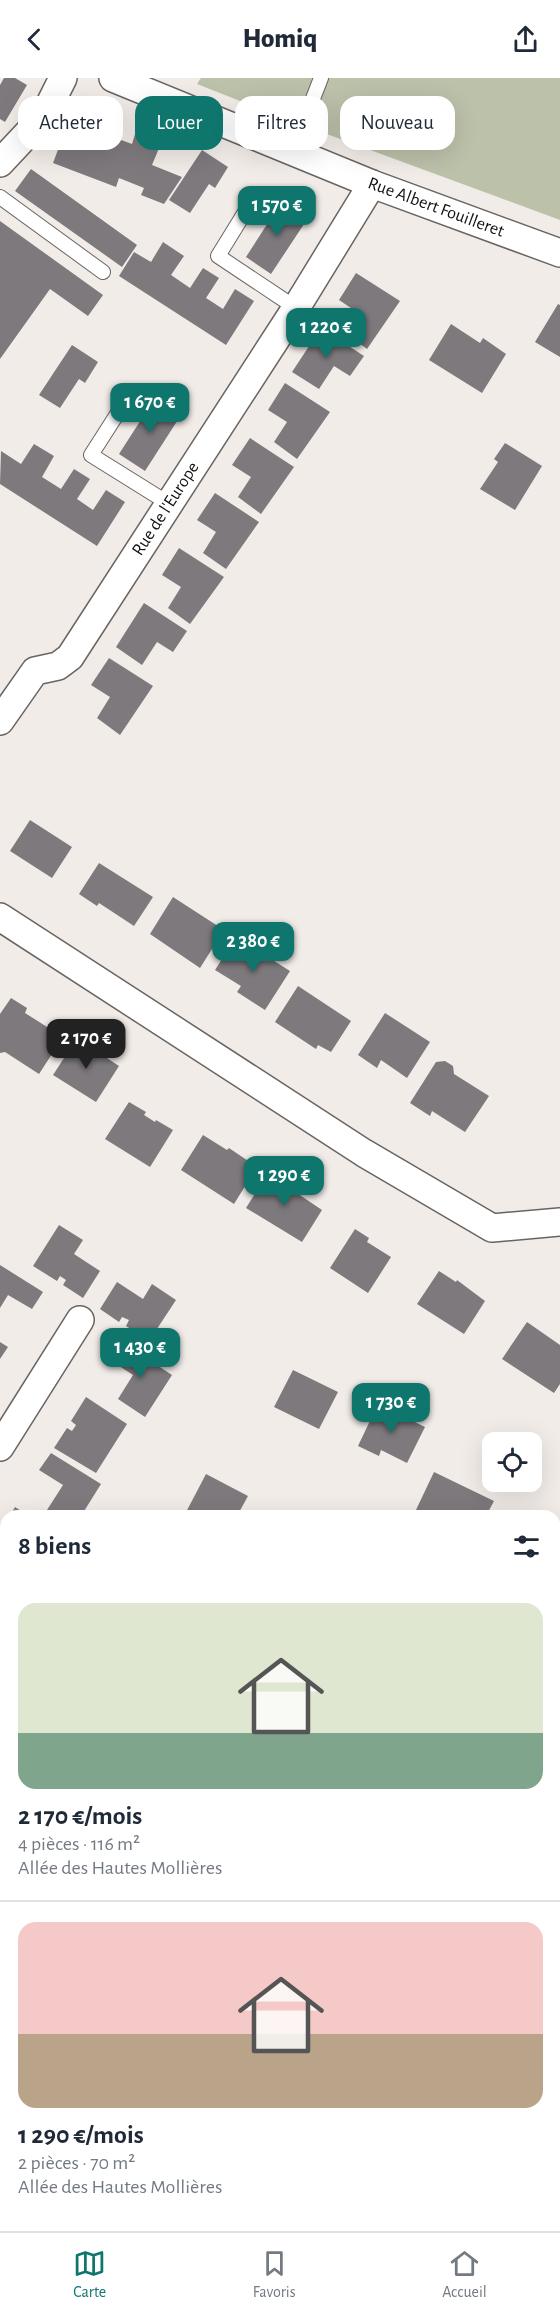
<!DOCTYPE html>
<html lang="fr">
<meta charset="utf-8">
<style>
:root{--surface:#fff;--page:#f2f2f3;--text:#1f2937;--muted:#747a83;--line:#e0e1e3;--accent:#0f766e}
body{margin:0;font-family:"Alegreya Sans",sans-serif;background:var(--page);color:var(--text);height:100vh;display:flex;flex-direction:column;font-size:22px;white-space:nowrap}
*{box-sizing:border-box;margin:0}
p{font-size:20px;color:var(--muted)}
.icon{flex:none;width:33px;height:33px;fill:none;stroke:currentColor;stroke-width:2;stroke-linecap:round;stroke-linejoin:round}
.map{position:relative;flex:1;overflow:hidden}
.panel{position:absolute;left:0px;top:1432px;width:561px;height:722px;display:flex;flex-direction:column;background:var(--surface);border-radius:18px 18px 0 0;box-shadow:0 6px 24px #0002}
.panel>*{flex:none}
.hud{position:absolute;left:18px;top:18px;width:525px;height:54px;display:flex;gap:12px}
.tools{position:absolute;left:482px;top:1354px;display:grid;gap:12px}
.tools a{display:grid;place-items:center;width:60px;height:60px;border-radius:12px;background:var(--surface);box-shadow:0 6px 24px #0002;font-size:30px}
.price{position:absolute;translate:-50% -51px;padding:0 14px;border-radius:12px;background:var(--accent);color:#fff;font-size:20px;line-height:39px;filter:drop-shadow(0 2px 3px #0008)}
.price::after{content:'';position:absolute;left:50%;top:36px;width:18px;height:14px;margin-left:-9px;background:inherit;clip-path:polygon(0 0,100% 0,50% 100%)}
.price.selected{background:#222;color:#fff}
ul{padding:0;list-style:none}
li{display:grid;align-content:center;gap:12px;height:318px;padding:0 18px}
li+li{border-top:2px solid var(--line)}
li span{display:grid;place-items:center;height:186px;border-radius:18px;color:#555}
li>.icon{margin-inline-start:auto}
span .icon{width:108px;height:108px;fill:#fffc;stroke-width:1}
li b{font-size:26px}
h2{display:flex;justify-content:space-between;align-items:center;height:72px;padding:0 18px;font-size:26px}
.chip{padding:0 21px;border-radius:18px;background:var(--surface);box-shadow:0 6px 24px #0002;font-size:21px;line-height:54px}
.chip.selected{background:var(--accent);color:#fff}
header{display:flex;justify-content:space-between;align-items:center;height:78px;padding:0 18px;background:var(--surface);font-size:27px;font-weight:800}
.menu{display:flex;justify-content:space-around;align-items:center;height:84px;border-top:2px solid var(--line);background:var(--surface);font-size:16px;color:var(--muted)}
.menu a{display:grid;justify-items:center;gap:3px}
.menu .selected{color:var(--accent)}
.map>svg:first-child{display:block}
</style>
<header><svg class="icon" aria-label="back" viewBox="0 0 24 24"><path d="M15 5l-7 7 7 7"/></svg>Homiq<svg class="icon" aria-label="share" viewBox="0 0 24 24"><path d="M12 15V3M7 8l5-5 5 5M5 13v7h14v-7"/></svg></header>
<div class="map">
<svg width="560" height="2153" viewBox="0 0 560 2153">
<rect width="100%" height="100%" fill="#f2ece8"/>
<path fill="#bcc1aa" d="M 201,0 L 560,0 L 560,142 L 324,55 L 325,48 C 313,38 301,32 285,33 L 281,39 L 197,6 Z"/>
<path fill="#7d797d" d="M 4,0 L 15,0 L 27,7 L 5,44 L 0,41 L 0,7 Z
M 74,29 L 96,38 L 91,51 L 132,66 L 136,53 L 162,63 L 152,87 L 182,99 L 164,126 L 141,117 L 144,110 L 119,100 L 116,109 L 53,85 Z
M 202,72 L 228,89 L 215,110 L 209,106 L 190,135 L 169,122 Z
M 31,91 L 137,167 L 122,189 L 15,113 Z
M 282,123 L 308,140 L 271,196 L 246,179 Z
M 0,143 L 103,217 L 88,238 L 50,211 L 0,281 Z
M 163,164 L 184,178 L 171,197 L 190,210 L 203,190 L 219,200 L 206,220 L 223,231 L 235,211 L 254,223 L 226,267 L 119,198 L 134,174 L 151,184 Z
M 356,195 L 400,223 L 367,271 L 344,254 L 357,234 L 339,222 Z
M 558,226 L 560,227 L 560,279 L 535,264 Z
M 451,246 L 480,265 L 483,260 L 506,276 L 482,315 L 429,282 Z
M 321,250 L 364,278 L 350,298 L 334,288 L 319,311 L 292,294 Z
M 72,267 L 98,284 L 85,305 L 79,301 L 60,330 L 39,317 Z
M 285,305 L 330,334 L 297,381 L 274,364 L 287,344 L 268,332 Z
M 155,320 L 181,337 L 145,393 L 119,376 Z
M 250,360 L 294,389 L 261,436 L 238,419 L 251,399 L 232,387 Z
M 505,365 L 542,388 L 515,432 L 480,411 L 498,384 L 494,381 Z
M 34,366 L 54,378 L 42,399 L 61,411 L 74,391 L 90,401 L 77,421 L 93,432 L 106,412 L 125,424 L 97,468 L 0,406 L 1,373 L 21,386 Z
M 215,415 L 259,444 L 226,491 L 203,475 L 216,454 L 197,442 Z
M 179,470 L 224,499 L 190,546 L 168,530 L 181,509 L 162,497 Z
M 144,525 L 187,553 L 173,574 L 157,564 L 142,587 L 116,569 Z
M 109,580 L 153,608 L 120,657 L 97,640 L 110,619 L 91,607 Z
M 30,742 L 72,769 L 52,800 L 10,773 Z
M 99,785 L 153,819 L 134,848 L 99,825 L 97,828 L 79,816 Z
M 173,819 L 224,852 L 200,890 L 150,856 Z
M 236,859 L 290,893 L 265,932 L 237,914 L 241,908 L 215,892 Z
M 298,908 L 351,943 L 331,974 L 318,967 L 316,971 L 275,944 Z
M 11,920 L 27,930 L 25,935 L 63,959 L 39,996 L 5,974 L 0,975 L 0,936 Z
M 385,935 L 430,964 L 407,1000 L 381,982 L 377,990 L 358,977 Z
M 77,960 L 119,988 L 96,1024 L 53,997 Z
M 445,983 L 453,988 L 454,996 L 489,1018 L 465,1054 L 432,1033 L 430,1038 L 410,1025 L 436,984 Z
M 129,1024 L 146,1034 L 144,1037 L 155,1044 L 156,1042 L 173,1052 L 150,1089 L 105,1061 Z
M 203,1057 L 227,1072 L 229,1070 L 257,1089 L 234,1126 L 181,1092 Z
M 275,1094 L 281,1098 L 282,1105 L 322,1132 L 302,1164 L 246,1130 L 268,1095 Z
M 59,1147 L 83,1162 L 74,1176 L 100,1193 L 83,1220 L 63,1207 L 66,1202 L 60,1198 L 57,1203 L 33,1188 Z
M 355,1151 L 369,1160 L 367,1164 L 391,1179 L 368,1215 L 330,1190 Z
M 0,1187 L 43,1214 L 32,1231 L 8,1217 L 0,1230 Z
M 439,1193 L 456,1204 L 457,1202 L 485,1223 L 464,1256 L 417,1226 Z
M 117,1204 L 143,1221 L 152,1206 L 176,1222 L 149,1263 L 126,1248 L 129,1242 L 122,1239 L 119,1244 L 100,1231 Z
M 527,1244 L 560,1267 L 560,1306 L 554,1315 L 502,1281 Z
M 0,1264 L 8,1269 L 0,1281 Z
M 122,1264 L 172,1297 L 145,1339 L 118,1321 L 133,1297 L 110,1282 Z
M 293,1292 L 338,1314 L 319,1351 L 274,1329 Z
M 86,1319 L 127,1346 L 96,1395 L 54,1370 L 67,1350 L 72,1353 L 76,1347 L 71,1343 Z
M 378,1326 L 425,1349 L 407,1385 L 381,1372 L 379,1378 L 358,1368 Z
M 51,1375 L 101,1406 L 81,1438 L 58,1438 L 47,1432 L 63,1407 L 39,1392 Z
M 434,1394 L 494,1423 L 486,1438 L 425,1438 L 415,1434 Z
M 206,1396 L 248,1418 L 237,1438 L 184,1438 Z
M 15,1429 L 29,1438 L 10,1438 Z
M 6,1455 L 6,1494 L 0,1490 L 0,1457 L 4,1458 Z
M 555,1912 L 560,1914 L 560,1968 L 555,1966 Z
M 59,2148 L 108,2148 L 113,2151 L 112,2153 L 56,2153 Z
M 259,2148 L 301,2148 L 305,2150 L 303,2153 L 256,2153 Z"/>
<g fill="none" stroke-linecap="round" stroke-linejoin="round">
<defs>
<path id="service" d="M 293,72 L 321,0
M 255,118 L 218,178 L 296,230
M 0,119 L 103,194
M 130,316 L 91,377 L 168,425"/>
<g id="minor">
<path id="s1" d="M 113,0 L 372,106 L 560,175"/>
<path d="M 0,85 L 44,38 L 63,0"/>
<path id="s2" d="M 0,643 L 35,593 L 58,588 L 70,579 L 296,230 L 372,106"/>
<path d="M 0,839 L 364,1075 L 492,1150 L 560,1144"/>
<path d="M 0,1369 L 80,1242"/>
<path d="M 555,1581 L 560,1583"/>
<path d="M 555,1650 L 560,1648"/>
<path d="M 0,1651 L 6,1653"/>
<path d="M 555,1863 L 560,1866"/>
<path d="M 390,2153 L 392,2148"/>
</g>
</defs>
<use href="#service" stroke="#696461" stroke-width="16"/>
<use href="#minor" stroke="#696461" stroke-width="30"/>
<use href="#service" stroke="#fff" stroke-width="14"/>
<use href="#minor" stroke="#fff" stroke-width="27"/>
</g>
<g text-anchor="middle" dominant-baseline="central" stroke-width="5" stroke-linejoin="round" paint-order="stroke">
<g font-size="18" fill="#141210" stroke="#fff">
<text stroke="none"><textPath href="#s1" startOffset="348">Rue Albert Fouilleret</textPath></text>
<text stroke="none"><textPath href="#s2" startOffset="276">Rue de l'Europe</textPath></text>
</g>
</g>
</svg>
<div class="tools">
<a><svg class="icon" aria-label="locate" viewBox="0 0 24 24"><circle cx="12" cy="12" r="6"/><path d="M12 2v4M12 18v4M2 12h4M18 12h4"/></svg></a>
</div>
<b class="price" style="left:277px;top:159px">1 570 €</b>
<b class="price" style="left:326px;top:281px">1 220 €</b>
<b class="price" style="left:150px;top:356px">1 670 €</b>
<b class="price" style="left:253px;top:895px">2 380 €</b>
<b class="price selected" style="left:86px;top:992px">2 170 €</b>
<b class="price" style="left:284px;top:1129px">1 290 €</b>
<b class="price" style="left:140px;top:1301px">1 430 €</b>
<b class="price" style="left:391px;top:1356px">1 730 €</b>
<div class="hud">
<a class="chip">Acheter</a>
<a class="chip selected">Louer</a>
<a class="chip">Filtres</a>
<a class="chip">Nouveau</a>
</div>
<section class="panel">
<h2>8 biens<svg class="icon" aria-label="filters" viewBox="0 0 24 24"><path d="M4 7h16M4 17h16"/><circle cx="9" cy="7" r="2"/><circle cx="15" cy="17" r="2"/></svg></h2>
<ul>
<li><span style="background:linear-gradient(#dfe7d0 70%,#7fa58c 0)"><svg class="icon" aria-label="home" viewBox="0 0 24 24"><path d="M3 11l9-7 9 7M6 9v11h12V9"/></svg></span><div><b>2 170 €/mois</b><p>4 pièces · 116 m²</p><p>Allée des Hautes Mollières</p></div></li>
<li><span style="background:linear-gradient(#f6c9c9 60%,#b9a48a 0)"><svg class="icon" aria-label="home" viewBox="0 0 24 24"><path d="M3 11l9-7 9 7M6 9v11h12V9"/></svg></span><div><b>1 290 €/mois</b><p>2 pièces · 70 m²</p><p>Allée des Hautes Mollières</p></div></li>
</ul>
</section>
</div>
<nav class="menu">
<a class="selected"><svg class="icon" aria-label="map" viewBox="0 0 24 24"><path d="M3 6l6-2 6 2 6-2v14l-6 2-6-2-6 2zM9 4v14M15 6v14"/></svg>Carte</a>
<a><svg class="icon" aria-label="saved" viewBox="0 0 24 24"><path d="M7 4h10v16l-5-4-5 4z"/></svg>Favoris</a>
<a><svg class="icon" aria-label="home" viewBox="0 0 24 24"><path d="M3 11l9-7 9 7M6 9v11h12V9"/></svg>Accueil</a>
</nav>
